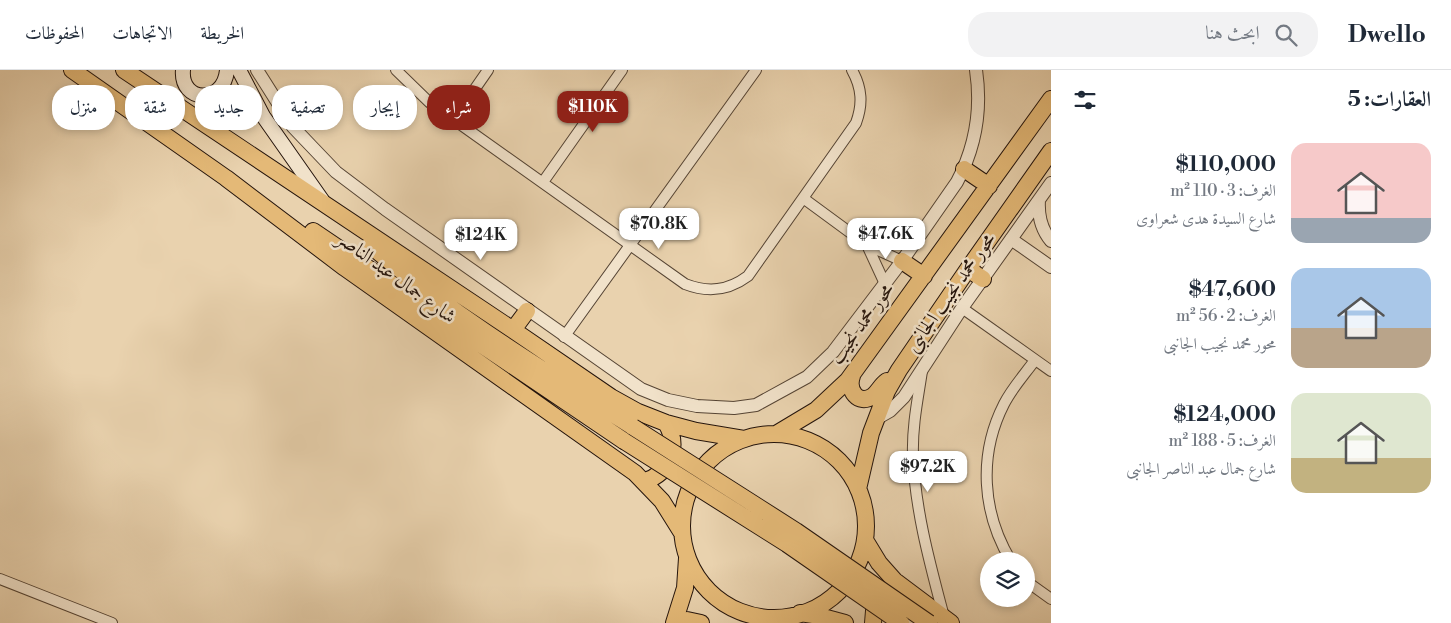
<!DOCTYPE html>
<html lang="ar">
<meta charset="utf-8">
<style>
:root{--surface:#fff;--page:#f2f2f3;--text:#1f2937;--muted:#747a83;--line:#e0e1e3;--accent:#8f2418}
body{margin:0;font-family:"Libre Bodoni",Amiri,serif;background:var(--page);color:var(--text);direction:rtl;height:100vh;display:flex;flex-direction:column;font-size:19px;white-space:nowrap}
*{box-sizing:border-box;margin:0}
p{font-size:16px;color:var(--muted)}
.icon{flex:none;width:28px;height:28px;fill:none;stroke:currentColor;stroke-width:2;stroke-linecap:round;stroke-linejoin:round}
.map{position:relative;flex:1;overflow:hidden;direction:ltr}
.side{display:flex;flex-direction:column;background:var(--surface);width:400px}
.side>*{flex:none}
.hud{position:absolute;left:15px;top:15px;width:475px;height:45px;direction:rtl;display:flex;gap:10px}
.fabs{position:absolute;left:980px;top:482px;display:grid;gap:10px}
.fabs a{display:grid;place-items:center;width:55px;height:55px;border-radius:50%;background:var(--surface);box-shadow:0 2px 8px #0003;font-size:25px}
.price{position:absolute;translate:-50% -42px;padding:0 11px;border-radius:10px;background:#fff;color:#222;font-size:16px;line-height:32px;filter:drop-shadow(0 1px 2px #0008)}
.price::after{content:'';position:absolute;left:50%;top:30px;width:15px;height:11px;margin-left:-8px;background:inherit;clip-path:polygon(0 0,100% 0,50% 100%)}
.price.selected{background:var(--accent);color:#fff}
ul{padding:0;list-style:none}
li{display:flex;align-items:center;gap:15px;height:125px;padding:0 20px}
li span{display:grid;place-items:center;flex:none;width:140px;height:100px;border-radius:15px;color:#555}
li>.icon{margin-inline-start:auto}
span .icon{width:60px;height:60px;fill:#fffc;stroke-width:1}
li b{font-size:21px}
h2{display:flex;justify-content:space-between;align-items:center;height:60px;padding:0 20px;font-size:21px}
.tag{padding:0 18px;border-radius:20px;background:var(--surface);box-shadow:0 2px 8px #0003;font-size:18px;line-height:45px}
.tag.selected{background:var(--accent);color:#fff}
header{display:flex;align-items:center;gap:30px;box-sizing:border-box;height:70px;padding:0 25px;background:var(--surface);border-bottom:1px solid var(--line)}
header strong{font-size:24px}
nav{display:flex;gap:28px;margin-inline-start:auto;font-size:18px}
.search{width:350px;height:45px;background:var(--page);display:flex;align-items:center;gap:12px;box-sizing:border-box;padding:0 18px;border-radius:20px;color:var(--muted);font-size:19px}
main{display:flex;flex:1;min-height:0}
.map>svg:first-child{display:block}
</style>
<header>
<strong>Dwello</strong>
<div class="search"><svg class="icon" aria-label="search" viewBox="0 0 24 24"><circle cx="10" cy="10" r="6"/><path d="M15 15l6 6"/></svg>ابحث هنا</div>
<nav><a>الخريطة</a><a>الاتجاهات</a><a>المحفوظات</a></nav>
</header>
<main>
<section class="side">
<h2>العقارات: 5<svg class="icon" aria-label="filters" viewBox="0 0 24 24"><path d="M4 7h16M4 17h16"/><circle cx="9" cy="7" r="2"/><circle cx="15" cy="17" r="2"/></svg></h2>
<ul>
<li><span style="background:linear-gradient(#f6c9c9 75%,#9aa5b1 0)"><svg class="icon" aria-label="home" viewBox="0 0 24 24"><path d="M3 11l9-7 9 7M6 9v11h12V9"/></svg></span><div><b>$110,000</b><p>الغرف: 3 · 110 m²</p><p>شارع السيدة هدى شعراوى</p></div></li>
<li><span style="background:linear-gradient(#a9c7e8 60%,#b9a48a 0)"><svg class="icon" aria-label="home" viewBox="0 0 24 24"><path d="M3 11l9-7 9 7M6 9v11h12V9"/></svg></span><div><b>$47,600</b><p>الغرف: 2 · 56 m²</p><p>محور محمد نجيب الجانبى</p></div></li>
<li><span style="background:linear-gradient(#dfe7d0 65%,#c2b280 0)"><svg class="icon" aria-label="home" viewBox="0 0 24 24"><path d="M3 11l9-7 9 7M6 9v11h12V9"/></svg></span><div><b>$124,000</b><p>الغرف: 5 · 188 m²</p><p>شارع جمال عبد الناصر الجانبى</p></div></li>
</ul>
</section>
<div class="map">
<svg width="1051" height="553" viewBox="0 0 1051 553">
<rect width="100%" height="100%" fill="#e9d2ae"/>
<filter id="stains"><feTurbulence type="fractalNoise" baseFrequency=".004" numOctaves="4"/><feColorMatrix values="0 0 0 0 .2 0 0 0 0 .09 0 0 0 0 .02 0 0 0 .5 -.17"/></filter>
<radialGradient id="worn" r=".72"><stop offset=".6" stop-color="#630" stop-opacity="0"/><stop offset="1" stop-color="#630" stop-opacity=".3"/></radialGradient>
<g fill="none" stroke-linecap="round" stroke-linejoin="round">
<defs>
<path id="minor" d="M 396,0 L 429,32 L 685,214 C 708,223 728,221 748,206 L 856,53 C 863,34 862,18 852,0
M 454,49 L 488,0
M 543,112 L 622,0
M 803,128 L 867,175 L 902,191
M 867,175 L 885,214
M 962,238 L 1051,301
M 564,267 L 756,0
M 922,301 C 918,328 912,356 913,385 C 915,440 930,494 944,547
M 1011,491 C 982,443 978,385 1004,334 C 1012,318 1025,304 1035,290
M 0,509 L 112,553
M 1026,511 L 1051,529"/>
<path id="tertiary" d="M 257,0 L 293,57 L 336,102 L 385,139 L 641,319 L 668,330 L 697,336 L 734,338 L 756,335 L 807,307 L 833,282 L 902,191 L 957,112 C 976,76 982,40 976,0
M 1039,130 C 1038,145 1041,159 1051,171
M 1011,169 L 1051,197
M 876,349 L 890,341 L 904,327 L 962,238 L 1051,113"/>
<path id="secondary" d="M 183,0 C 180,33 224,35 227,0
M 239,0 L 263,46 L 322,130"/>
<path id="primary" d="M 72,0 L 226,108 L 345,198 L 635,403 L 662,431 L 682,463
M 124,0 L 513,260 L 611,327 L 638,342 L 666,353 L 696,361 L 744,369
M 964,99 L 989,116
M 313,161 L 624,371
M 370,175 C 451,244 543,300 633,357
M 902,191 L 924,206
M 968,199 L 983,209
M 513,260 L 527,241
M 852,306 C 847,320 858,336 873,326 C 878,322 881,315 887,311
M 776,364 L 816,340 L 848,310 L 1051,29
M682 456a92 92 0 1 1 184 0a92 92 0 1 1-184 0Z
M 645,411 C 670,403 680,376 666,353
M 858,419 L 871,363 L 887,321 L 899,300 L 968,199 L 1051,81
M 865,470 L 879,493 L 895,511 L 951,553
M 800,543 L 819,546 L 845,553
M 674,553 L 685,518 L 687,488
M 678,553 L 687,550 L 701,553
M 873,553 L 874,541 L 881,524"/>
</defs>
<use href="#minor" stroke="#554434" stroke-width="12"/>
<use href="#tertiary" stroke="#554434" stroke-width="14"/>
<use href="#secondary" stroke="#24140c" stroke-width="16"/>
<use href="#primary" stroke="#24140c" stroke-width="18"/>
<use href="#minor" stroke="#f1e2ca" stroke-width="10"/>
<use href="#tertiary" stroke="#f1e2ca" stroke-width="12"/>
<use href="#secondary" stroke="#f1e2ca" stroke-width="14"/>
<use href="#primary" stroke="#e4b977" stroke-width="16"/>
<defs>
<path id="primary-bridge" d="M 633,357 L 796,461 L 929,553
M 624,371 L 787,474 L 901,553"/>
</defs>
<use href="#primary-bridge" stroke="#24140c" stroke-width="18" stroke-linecap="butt"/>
<use href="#primary-bridge" stroke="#e4b977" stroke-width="16"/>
</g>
<g text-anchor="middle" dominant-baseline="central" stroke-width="5" stroke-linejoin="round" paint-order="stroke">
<g font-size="20" fill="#24140c" stroke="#f1e2ca">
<text transform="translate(396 208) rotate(36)">شارع جمال عبد الناصر</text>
<text transform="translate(951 223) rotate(-55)">محور محمد نجيب الجانبى</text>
<text transform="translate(862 254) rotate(-54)">محور محمد نجيب</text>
</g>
</g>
<rect width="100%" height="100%" filter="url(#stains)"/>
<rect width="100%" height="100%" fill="url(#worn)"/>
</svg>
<div class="fabs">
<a><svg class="icon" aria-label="layers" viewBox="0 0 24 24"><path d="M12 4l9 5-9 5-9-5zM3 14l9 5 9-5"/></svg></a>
</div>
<b class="price selected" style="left:593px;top:63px">$110K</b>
<b class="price" style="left:659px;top:180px">$70.8K</b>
<b class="price" style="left:886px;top:190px">$47.6K</b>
<b class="price" style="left:481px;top:191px">$124K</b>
<b class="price" style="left:928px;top:423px">$97.2K</b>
<div class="hud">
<a class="tag selected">شراء</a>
<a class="tag">إيجار</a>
<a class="tag">تصفية</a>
<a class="tag">جديد</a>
<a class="tag">شقة</a>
<a class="tag">منزل</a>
</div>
</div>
</main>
